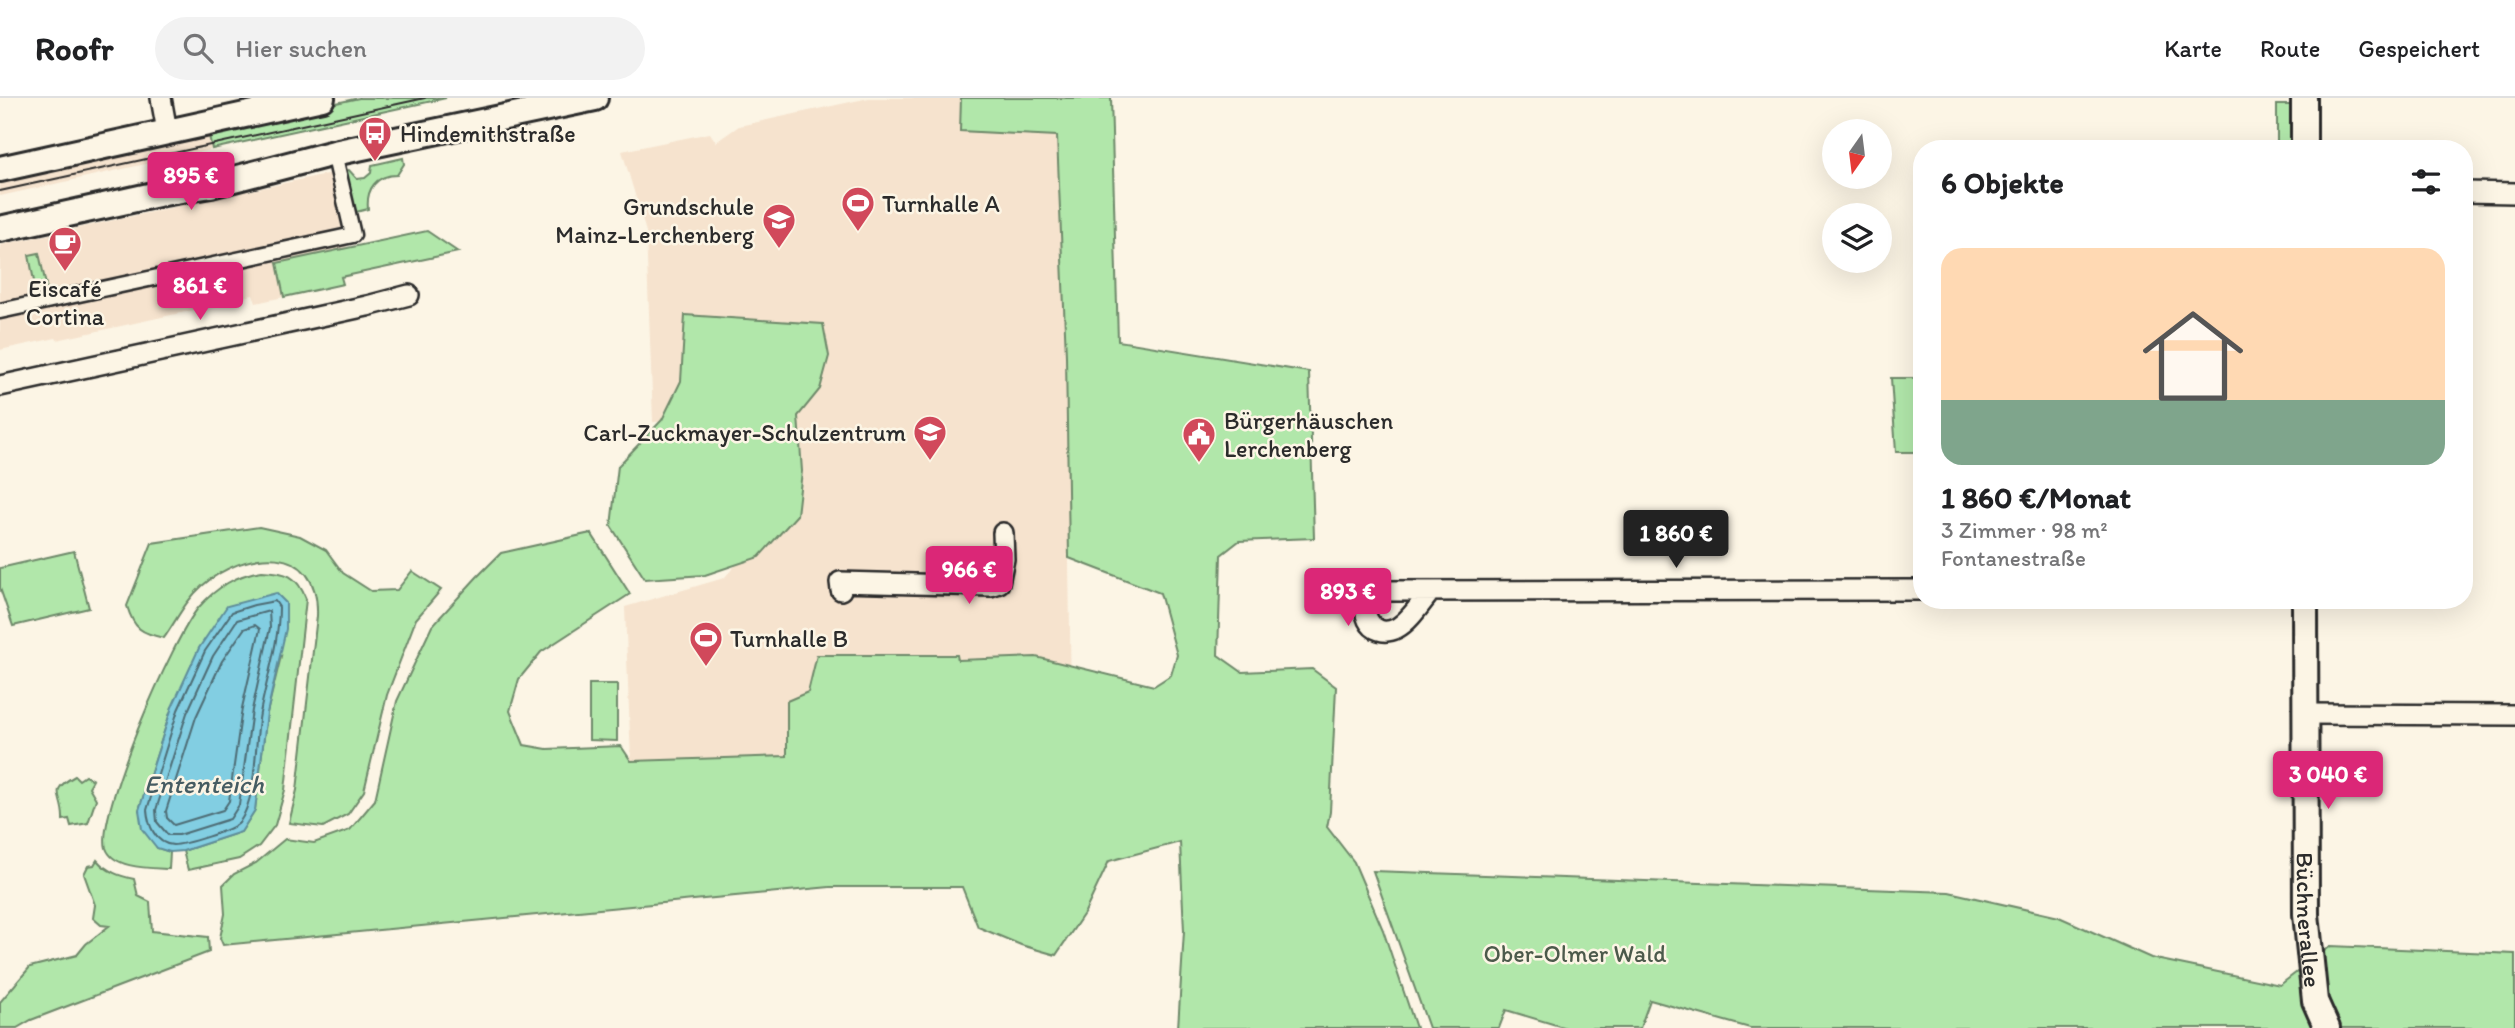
<!DOCTYPE html>
<html lang="de">
<meta charset="utf-8">
<style>
:root{--surface:#fff;--page:#f2f2f2;--text:#202124;--muted:#757577;--line:#e0e0e0;--accent:#db2777}
body{margin:0;font-family:Itim,sans-serif;background:var(--page);color:var(--text);height:100vh;display:flex;flex-direction:column;font-size:26px;white-space:nowrap}
*{box-sizing:border-box;margin:0}
p{font-size:23px;color:var(--muted)}
.icon{flex:none;width:38px;height:38px;fill:none;stroke:currentColor;stroke-width:2;stroke-linecap:round;stroke-linejoin:round}
.map{position:relative;flex:1;overflow:hidden}
.side{position:absolute;left:1913px;top:42px;width:560px;height:469px;display:flex;flex-direction:column;background:var(--surface);border-radius:28px;box-shadow:0 7px 28px #0002}
.side>*{flex:none}
.needle{width:46px;rotate:194deg}
.controls{position:absolute;left:1822px;top:21px;display:grid;gap:14px}
.controls a{display:grid;place-items:center;width:70px;height:70px;border-radius:50%;background:var(--surface);box-shadow:0 7px 28px #0002;font-size:35px}
.price{position:absolute;translate:-50% -60px;padding:0 16px;border-radius:7px;background:var(--accent);color:#fff;font-size:23px;line-height:46px;filter:drop-shadow(0 2px 4px #0008)}
.price::after{content:'';position:absolute;left:50%;top:42px;width:21px;height:16px;margin-left:-10px;background:inherit;clip-path:polygon(0 0,100% 0,50% 100%)}
.price.selected{background:#222;color:#fff}
ul{padding:0;list-style:none}
li{display:grid;align-content:center;gap:14px;height:371px;padding:0 28px}
li+li{border-top:2px solid var(--line)}
li span{display:grid;place-items:center;height:217px;border-radius:21px;color:#555}
li>.icon{margin-inline-start:auto}
span .icon{width:126px;height:126px;fill:#fffc;stroke-width:1}
li b{font-size:30px}
h2{display:flex;justify-content:space-between;align-items:center;height:84px;padding:0 28px;font-size:30px}
header{display:flex;align-items:center;gap:42px;box-sizing:border-box;height:98px;padding:0 35px;background:var(--surface);border-bottom:2px solid var(--line)}
header strong{font-size:33px}
nav{display:flex;gap:38px;margin-inline-start:auto;font-size:24px}
.search{width:490px;height:63px;background:var(--page);display:flex;align-items:center;gap:18px;box-sizing:border-box;padding:0 24px;border-radius:38px;color:var(--muted);font-size:26px}
.map>svg:first-child{display:block}
</style>
<header>
<strong>Roofr</strong>
<div class="search"><svg class="icon" aria-label="search" viewBox="0 0 24 24"><circle cx="10" cy="10" r="6"/><path d="M15 15l6 6"/></svg>Hier suchen</div>
<nav><a>Karte</a><a>Route</a><a>Gespeichert</a></nav>
</header>
<div class="map">
<svg width="2515" height="930" viewBox="0 0 2515 930">
<rect width="100%" height="100%" fill="#fcf5e5"/>
<filter id="ink" filterUnits="userSpaceOnUse"><feTurbulence type="fractalNoise" baseFrequency=".0143" numOctaves="2"/><feDisplacementMap in="SourceGraphic" scale="14" xChannelSelector="R" yChannelSelector="G"/><feConvolveMatrix kernelMatrix="1 2 1 2 8 2 1 2 1" color-interpolation-filters="sRGB"/></filter>
<g filter="url(#ink)">
<path fill="#f6e3ce" d="M 359,0 L 446,0 L 0,98 L 0,79 Z
M 869,0 L 966,0 L 1071,22 L 1066,258 L 1071,601 L 787,658 L 631,663 L 625,509 L 724,480 L 793,404 L 791,320 L 653,324 L 646,134 L 622,53 L 710,35 L 716,44 L 739,28 Z
M 331,75 L 353,177 L 341,179 L 343,186 L 256,205 L 253,197 L 226,202 L 226,205 L 57,242 L 56,240 L 0,252 L 0,147 Z"/>
<path fill="#b1e7aa" stroke="#6e896a" stroke-width="2" d="M 359,0 L 446,0 L 212,51 L 208,33 Z
M 961,0 L 1111,0 L 1118,243 L 1309,274 L 1314,440 L 1239,443 L 1221,457 L 1218,557 L 1242,574 L 1312,571 L 1336,589 L 1330,714 L 1327,729 L 1354,764 L 1383,832 L 1416,930 L 1178,930 L 1184,833 L 1180,744 L 1109,763 L 1085,814 L 1056,857 L 1021,847 L 978,829 L 962,789 L 830,789 L 223,847 L 220,840 L 225,816 L 223,787 L 234,776 L 256,765 L 285,741 L 314,745 L 350,732 L 375,702 L 397,603 L 432,528 L 477,479 L 501,455 L 591,435 L 630,496 L 541,554 L 519,581 L 510,613 L 524,647 L 547,651 L 621,648 L 631,663 L 787,658 L 787,603 L 808,594 L 817,557 L 957,557 L 958,562 L 1036,559 L 1154,588 L 1171,577 L 1177,557 L 1160,495 L 1069,460 L 1066,258 L 1057,38 L 960,33 Z
M 2277,7 L 2290,7 L 2293,16 L 2295,51 L 2277,51 Z
M 403,60 L 404,66 L 397,77 C 376,77 366,91 368,111 L 356,114 L 345,73 L 349,72 L 357,81 L 365,80 L 371,75 L 372,67 Z
M 427,133 L 458,154 L 341,179 L 343,186 L 284,199 L 277,165 Z
M 39,155 L 47,192 L 36,194 L 29,157 Z
M 685,217 L 823,226 L 829,258 L 820,291 L 798,318 L 802,373 L 797,417 L 759,459 L 705,477 L 645,481 L 611,428 L 618,368 L 662,322 L 681,283 Z
M 1891,280 L 1921,280 L 1921,354 L 1896,354 Z
M 259,429 L 300,438 L 326,452 L 343,475 L 371,493 L 397,492 L 412,473 L 441,492 L 416,521 L 387,597 L 364,693 L 348,716 L 323,729 L 289,725 L 297,692 L 317,518 C 320,442 244,451 202,488 C 185,503 176,523 164,540 C 141,535 134,531 127,508 L 152,445 Z
M 74,453 L 89,510 L 13,528 L 0,490 L 0,470 Z
M 262,473 C 286,474 297,477 306,501 L 285,692 L 275,727 L 259,748 L 239,761 L 188,772 L 183,753 L 241,734 L 255,712 L 267,615 L 281,558 L 172,609 L 139,712 L 157,750 L 170,754 L 169,771 C 151,770 113,771 106,750 C 96,716 174,538 199,509 C 217,489 236,477 262,473 Z
M 589,586 L 617,586 L 617,643 L 589,642 Z
M 75,678 L 79,682 L 85,678 L 93,682 L 89,689 L 96,701 L 88,725 L 71,728 L 69,721 L 63,722 C 64,696 46,694 75,678 Z
M 97,762 C 107,774 120,778 134,781 L 138,798 L 150,804 L 152,833 L 208,839 L 209,854 L 31,922 L 17,930 L 0,930 L 0,904 L 30,869 L 77,857 L 86,846 L 109,828 L 101,827 L 93,820 L 95,807 L 84,776 L 88,768 L 94,767 Z
M 1373,773 L 1949,794 L 2059,819 L 2151,860 L 2280,887 L 2331,848 L 2515,856 L 2515,930 L 1750,930 L 1650,902 L 1640,930 L 1566,930 L 1506,912 L 1499,930 L 1429,930 Z"/>
<path fill="#82cee2" stroke="#5f8d99" stroke-width="2" d="M 276,495 L 286,505 L 286,531 L 267,615 L 255,712 L 241,734 L 183,753 L 170,754 L 157,750 L 142,731 L 139,712 L 172,609 L 199,550 L 227,508 Z"/>
<g fill="none" stroke-linecap="round" stroke-linejoin="round">
<path stroke="#4e6c74" stroke-width="2" d="M 275,503 L 279,509 C 279,545 267,579 260,615 C 254,647 258,698 239,725 C 233,732 183,747 173,747 C 155,746 148,726 147,712 L 178,612 L 205,553 L 232,514 L 254,507 Z
M 269,513 L 270,530 L 252,612 L 239,707 L 230,721 L 179,737 L 168,737 L 157,724 L 156,712 L 187,615 L 213,558 L 237,522 Z
M 255,527 L 260,531 L 242,610 L 229,703 L 223,712 L 174,727 L 167,720 L 166,713 L 196,619 L 222,563 L 244,531 Z"/>
<defs>
<path id="pedestrian" d="M 0,213 L 353,137 L 334,55"/>
<path id="minor" d="M 161,0 L 167,33
M 2464,94 L 2515,95
M 0,288 L 367,208 L 409,197
M 841,492 L 840,484 L 990,488 L 999,485 L 1004,461 L 1003,435
M 1431,493 C 1421,505 1410,523 1397,530 C 1370,544 1353,507 1378,493 L 1922,492
M 2306,616 L 2515,617"/>
<g id="tertiary">
<path d="M 2304,0 L 2304,51"/>
<path d="M 0,71 L 322,0"/>
<path d="M 0,131 L 158,96 L 211,87 L 334,55 L 595,0"/>
<path id="s1" d="M 2305,502 L 2306,816 L 2315,903 L 2327,930"/>
</g>
</defs>
<use href="#pedestrian" stroke="#2b2b2b" stroke-width="19"/>
<use href="#minor" stroke="#2b2b2b" stroke-width="24"/>
<use href="#tertiary" stroke="#2b2b2b" stroke-width="30"/>
<use href="#pedestrian" stroke="#fcf5e5" stroke-width="14"/>
<use href="#minor" stroke="#fcf5e5" stroke-width="19"/>
<use href="#tertiary" stroke="#fcf5e5" stroke-width="24"/>
<path stroke="#2b2b2b" stroke-width="2" d="M 0,93 L 425,0"/>
</g>
</g>
<defs>
<symbol id="bus-pin" viewBox="-11 -11 22 30"><path d="M0 17L-7.5 6A9.5 9.5 0 1 1 7.5 6Z" fill="#d1495b" stroke="#fcf5e5"/><path d="M-5-6H5V4H4V6H2V4H-2V6H-4V4H-5ZM-3.5-4V0h7V-4ZM-3.5 1.2v1.5H-2V1.2ZM2 1.2v1.5H3.5V1.2Z" fill="#fff"/></symbol>
<symbol id="stadium-pin" viewBox="-11 -11 22 30"><path d="M0 17L-7.5 6A9.5 9.5 0 1 1 7.5 6Z" fill="#d1495b" stroke="#fcf5e5"/><path d="M0-5a6.5 5 0 1 0 0 10a6.5 5 0 1 0 0-10ZM-3.5-1.8h7v3.6h-7Z" fill="#fff"/></symbol>
<symbol id="school-pin" viewBox="-11 -11 22 30"><path d="M0 17L-7.5 6A9.5 9.5 0 1 1 7.5 6Z" fill="#d1495b" stroke="#fcf5e5"/><path d="M0-5L7-2L0 1L-7-2ZM-4 1L0 2.5L4 1V4Q0 6-4 4Z" fill="#fff"/></symbol>
<symbol id="cafe-pin" viewBox="-11 -11 22 30"><path d="M0 17L-7.5 6A9.5 9.5 0 1 1 7.5 6Z" fill="#d1495b" stroke="#fcf5e5"/><path d="M-5.5-4.5H6V0H3Q3 3.5 0 3.5H-2.5Q-5.5 3.5-5.5 0ZM3-3.2v2h1.7v-2ZM-6 4.5H4V6H-6Z" fill="#fff"/></symbol>
<symbol id="civic-pin" viewBox="-11 -11 22 30"><path d="M0 17L-7.5 6A9.5 9.5 0 1 1 7.5 6Z" fill="#d1495b" stroke="#fcf5e5"/><path d="M-.6-6.5H3V-4.5H.6V-3L4-1V1h2V6H-6V1h2V-1L-.6-3ZM-1.2 2.5V6h2.4V2.5Z" fill="#fff"/></symbol>
</defs>
<g fill-rule="evenodd">
<use href="#bus-pin" x="356" y="16" width="38" height="52"/>
<use href="#stadium-pin" x="839" y="86" width="38" height="52"/>
<use href="#school-pin" x="760" y="103" width="38" height="52"/>
<use href="#cafe-pin" x="46" y="126" width="38" height="52"/>
<use href="#school-pin" x="911" y="315" width="38" height="52"/>
<use href="#civic-pin" x="1180" y="317" width="38" height="52"/>
<use href="#stadium-pin" x="687" y="521" width="38" height="52"/>
</g>
<g text-anchor="middle" dominant-baseline="central" stroke-width="5" stroke-linejoin="round" paint-order="stroke">
<g font-size="24" fill="#2b2b2b" stroke="#fcf5e5" text-anchor="start">
<text x="400" y="35">Hindemithstraße</text>
<text x="882" y="105">Turnhalle A</text>
<text x="754" y="108" text-anchor="end">Grundschule<tspan x="754" dy="28">Mainz-Lerchenberg</tspan></text>
<text x="65" y="190" text-anchor="middle">Eiscafé<tspan x="65" dy="28">Cortina</tspan></text>
<text x="1224" y="322">Bürgerhäuschen<tspan x="1224" dy="28">Lerchenberg</tspan></text>
<text x="906" y="334" text-anchor="end">Carl-Zuckmayer-Schulzentrum</text>
<text x="730" y="540">Turnhalle B</text>
</g>
<g font-size="24" fill="#2b2b2b" stroke="#fcf5e5">
<text stroke="none"><textPath href="#s1" startOffset="320">Büchnerallee</textPath></text>
</g>
<g font-size="24" fill="#4c5a4b" stroke="#fcf5e5">
<text x="1575" y="855">Ober-Olmer Wald</text>
</g>
<g font-size="26" font-style="italic" fill="#455c62" stroke="#fcf5e5">
<text x="204" y="686">Ententeich</text>
</g>
</g>
</svg>
<div class="controls">
<a><svg class="needle" viewBox="-14 -14 28 28"><path d="M0-13l5 13h-10z" fill="#e53935"/><path d="M0 13l5-13h-10z" fill="#757577"/></svg></a>
<a><svg class="icon" aria-label="layers" viewBox="0 0 24 24"><path d="M12 4l9 5-9 5-9-5zM3 14l9 5 9-5"/></svg></a>
</div>
<b class="price" style="left:191px;top:114px">895 €</b>
<b class="price" style="left:200px;top:224px">861 €</b>
<b class="price selected" style="left:1676px;top:472px">1 860 €</b>
<b class="price" style="left:969px;top:508px">966 €</b>
<b class="price" style="left:1348px;top:530px">893 €</b>
<b class="price" style="left:2328px;top:713px">3 040 €</b>
<section class="side">
<h2>6 Objekte<svg class="icon" aria-label="filters" viewBox="0 0 24 24"><path d="M4 7h16M4 17h16"/><circle cx="9" cy="7" r="2"/><circle cx="15" cy="17" r="2"/></svg></h2>
<ul>
<li><span style="background:linear-gradient(#ffd9b3 70%,#7fa58c 0)"><svg class="icon" aria-label="home" viewBox="0 0 24 24"><path d="M3 11l9-7 9 7M6 9v11h12V9"/></svg></span><div><b>1 860 €/Monat</b><p>3 Zimmer · 98 m²</p><p>Fontanestraße</p></div></li>
</ul>
</section>
</div>
